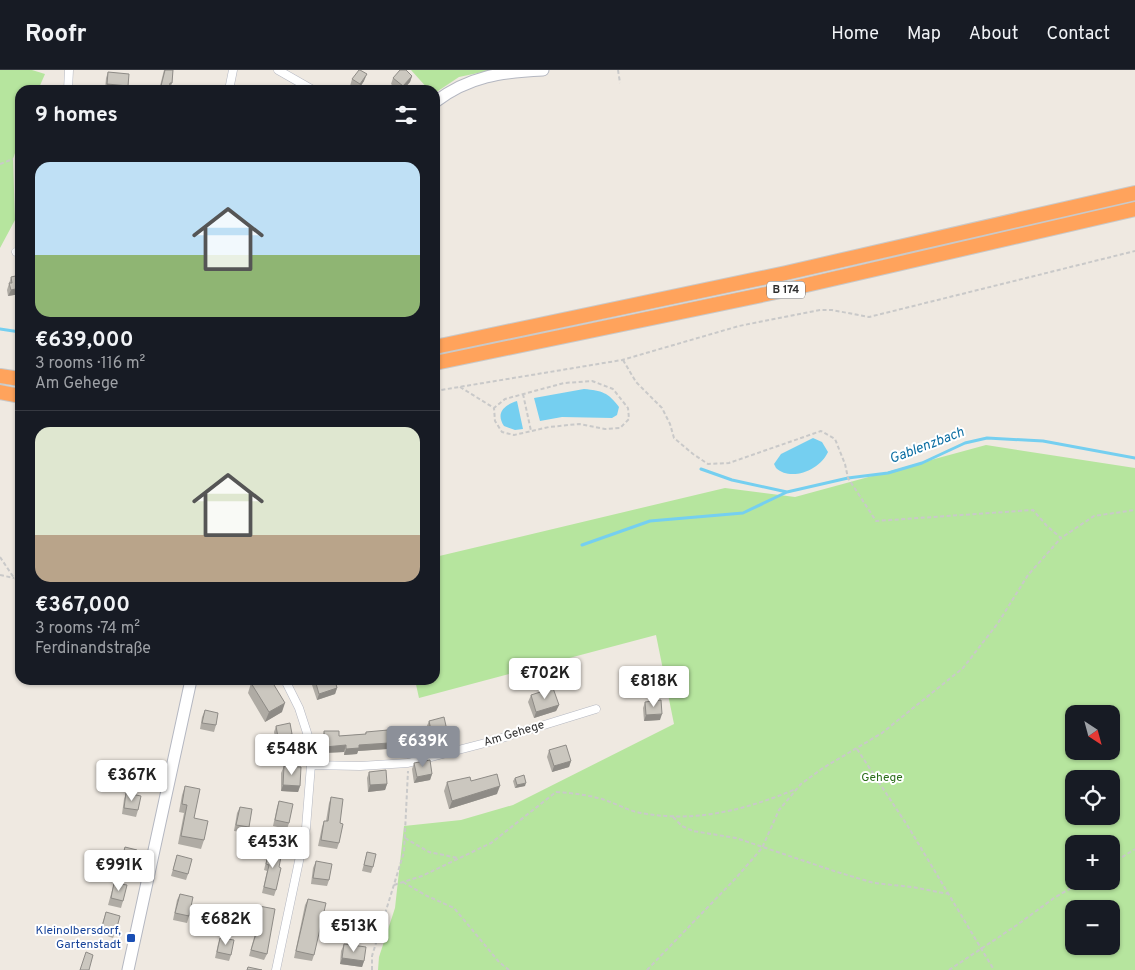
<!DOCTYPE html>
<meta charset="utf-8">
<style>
:root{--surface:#171b24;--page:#20242c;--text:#f1f3f6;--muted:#9ea1a6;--line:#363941;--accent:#8c9099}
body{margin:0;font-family:Overpass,sans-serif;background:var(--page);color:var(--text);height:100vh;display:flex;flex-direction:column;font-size:19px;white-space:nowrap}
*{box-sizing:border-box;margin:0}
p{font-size:16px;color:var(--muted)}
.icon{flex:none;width:28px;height:28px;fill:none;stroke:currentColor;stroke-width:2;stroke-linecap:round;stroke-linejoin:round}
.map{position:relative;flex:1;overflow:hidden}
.panel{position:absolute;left:15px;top:15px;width:425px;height:600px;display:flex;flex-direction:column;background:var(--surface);border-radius:15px;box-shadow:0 1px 4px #0004}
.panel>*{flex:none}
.needle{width:32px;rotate:144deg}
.buttons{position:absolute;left:1065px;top:635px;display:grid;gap:10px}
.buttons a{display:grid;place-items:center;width:55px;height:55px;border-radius:10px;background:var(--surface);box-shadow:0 1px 4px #0004;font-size:25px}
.price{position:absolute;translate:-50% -42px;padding:0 11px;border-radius:5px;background:#fff;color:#222;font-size:16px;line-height:32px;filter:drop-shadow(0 1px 2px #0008)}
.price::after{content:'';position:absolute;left:50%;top:30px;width:15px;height:11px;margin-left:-8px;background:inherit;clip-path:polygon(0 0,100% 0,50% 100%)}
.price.on{background:var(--accent);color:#fff}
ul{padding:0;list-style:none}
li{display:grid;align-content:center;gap:10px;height:265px;padding:0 20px}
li+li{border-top:1px solid var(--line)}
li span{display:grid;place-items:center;height:155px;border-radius:15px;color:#555}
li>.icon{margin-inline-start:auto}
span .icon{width:90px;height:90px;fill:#fffc;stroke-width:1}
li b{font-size:21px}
h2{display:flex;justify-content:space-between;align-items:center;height:60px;padding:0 20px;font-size:21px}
header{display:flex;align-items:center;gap:30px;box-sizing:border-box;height:70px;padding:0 25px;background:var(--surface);border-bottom:1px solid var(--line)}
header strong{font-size:24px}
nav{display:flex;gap:28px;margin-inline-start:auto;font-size:18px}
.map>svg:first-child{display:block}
</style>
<header>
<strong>Roofr</strong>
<nav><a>Home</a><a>Map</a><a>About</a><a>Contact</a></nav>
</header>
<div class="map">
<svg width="1135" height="900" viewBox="0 0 1135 900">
<rect width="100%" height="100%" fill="#efe9e1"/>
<path fill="#b6e59e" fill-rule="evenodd" d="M 0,0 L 32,0 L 45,4 L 38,20 L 20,20 L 20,68 L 13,89 L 15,150 L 0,178 Z
M 411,0 L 492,0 L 459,7 L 435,23 L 435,20 L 429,20 Z
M 986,375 L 1135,398 L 1135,900 L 378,900 L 379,887 L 395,838 L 404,756 L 461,750 L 513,735 L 674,654 L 656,565 L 419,628 L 415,610 L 435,610 L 435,487 L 725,418 L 795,427 ZM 1074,644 L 1111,644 L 1111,681 L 1074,681 ZM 1074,709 L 1111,709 L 1111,746 L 1074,746 ZM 1074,774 L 1111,774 L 1111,811 L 1074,811 ZM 1074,839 L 1111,839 L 1111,876 L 1074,876 Z"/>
<path fill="#75cff0" d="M 584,319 C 602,321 608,322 619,337 L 617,345 L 612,348 L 562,347 L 540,351 L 534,328 Z
M 517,331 L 523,359 L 515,360 L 504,356 C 495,342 505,335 517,331 Z
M 813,368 L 822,372 L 828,382 C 820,400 791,412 776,398 L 774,394 L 781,384 Z"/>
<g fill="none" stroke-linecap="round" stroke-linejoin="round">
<path stroke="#75cff0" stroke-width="3" d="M 0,259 L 20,262
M 701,399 L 732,410 L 787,422
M 582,475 L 650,451 L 743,443 L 787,422 L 848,408 L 888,403 L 922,393 L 965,373 L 987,368 L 1043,371 L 1135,388"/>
<defs>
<path id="street" d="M 278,0 L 313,20
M 68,20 L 69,0
M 229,20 L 233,0
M 16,182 L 20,181
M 311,695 L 360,696 L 408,693 L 489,672 L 596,639
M 276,900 L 306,758 L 311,695 L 311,675 L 299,638 L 285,610"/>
<path id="secondary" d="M 435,32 C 469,6 502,2 543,0
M 128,900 L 191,610"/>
<path id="highway" d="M 435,277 L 786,203 L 1135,123
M 435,293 L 776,222 L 1135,139
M 0,306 L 20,309
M 0,322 L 20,326"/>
</defs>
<use href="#street" stroke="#b4b7c1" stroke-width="9"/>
<use href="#secondary" stroke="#b4b7c1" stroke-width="13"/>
<use href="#highway" stroke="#c9c9c9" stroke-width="16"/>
<path stroke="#c9c9c9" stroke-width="2" stroke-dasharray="4 2.5" stroke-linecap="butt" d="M 618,0 L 620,13
M 0,94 L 13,89
M 623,290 L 636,312 L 662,338 L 670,354 L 674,368 L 693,384 L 708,394 L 729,393 L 821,361 L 835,369 L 845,394 L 848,408 L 876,451 L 1033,440 L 1047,456 L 1061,468 L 1094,446 L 1135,440
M 460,317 L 494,338 L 505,329 L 564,313 L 592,311 L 613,319 L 628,338 L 629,349 L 620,358 L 605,359 L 579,354 L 549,357 L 514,365 L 502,362 L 495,351 L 494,338
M 435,321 L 622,290 L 739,256 L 820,240 L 832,240 L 869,247 L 1135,181
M 523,324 L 531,361
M 0,487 L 14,508 L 20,510
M 0,505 L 14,508
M 857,679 L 909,758 L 994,900
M 673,747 L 682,756 L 693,761 L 736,768 L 837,802 L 874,813 L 912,817 L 949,824
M 405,768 L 429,782 L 458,788
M 1111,794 L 1135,779
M 403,812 L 425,825 L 454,838 L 499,892 L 509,900
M 394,815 L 422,806 L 491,773 L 556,722 C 573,723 589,725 605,730 C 617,734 629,741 641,743 C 696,753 745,740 796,719
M 372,900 L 372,886 L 404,782 L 408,701
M 647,900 L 736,808 L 762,778 L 779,740 L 801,714 L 823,698 L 882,663 L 963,598 L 998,553 L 1028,505 L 1061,468
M 949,900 L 1017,855 L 1054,828 L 1083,811"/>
<use href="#street" stroke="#fff" stroke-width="8"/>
<use href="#secondary" stroke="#fff" stroke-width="11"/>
<use href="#highway" stroke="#ffa35c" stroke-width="14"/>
</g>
<path fill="#afaba4" d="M 164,0 L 173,0 L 172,13 L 170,20 L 159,20 Z
M 108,2 L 128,16 L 126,20 L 105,20 L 106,8 Z
M 412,6 L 410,12 L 403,20 L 397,20 L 391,14 L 393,8 Z
M 352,9 L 364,11 L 358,20 L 357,20 L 350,16 Z
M 20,119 L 20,134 L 15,130 L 17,123 Z
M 20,205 L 20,224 L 8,226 L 7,220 L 11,207 Z
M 313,610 L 335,610 L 337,618 L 335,624 L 317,630 L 312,615 Z
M 251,613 L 282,642 L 265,652 L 248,623 Z
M 531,625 L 559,635 L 556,641 L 534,648 L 528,632 Z
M 645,632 L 660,650 L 644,651 L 643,638 Z
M 205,640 L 216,655 L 214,662 L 200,659 L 202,647 Z
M 429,651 L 446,671 L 431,675 L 426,658 Z
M 276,656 L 292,664 L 290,670 L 276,673 L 274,662 Z
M 324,661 L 339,666 L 365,664 L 366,662 L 389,673 L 387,679 L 358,681 L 357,684 L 344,685 L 344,682 L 323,683 L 322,668 Z
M 405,671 L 416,677 L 415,680 L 406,682 L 404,674 Z
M 549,680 L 571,691 L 569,697 L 552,702 L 547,687 Z
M 414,693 L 432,704 L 430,710 L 414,713 L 412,699 Z
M 284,696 L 300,716 L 298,722 L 281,721 L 281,703 Z
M 369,702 L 387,714 L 385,720 L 368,722 L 367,708 Z
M 515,708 L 525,716 L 515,718 L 513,711 Z
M 471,711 L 497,724 L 449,739 L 444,721 L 447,712 Z
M 185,716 L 194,748 L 204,770 L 201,779 L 178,774 L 184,743 L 179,742 L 182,725 Z
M 126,723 L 138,740 L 136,747 L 122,744 L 124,729 Z
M 331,727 L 340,753 L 339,773 L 337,779 L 318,776 L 322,757 L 324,751 L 326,751 L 329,733 Z
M 279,731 L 289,753 L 287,759 L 273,756 L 277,737 Z
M 240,737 L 249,757 L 247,763 L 234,761 L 237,743 Z
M 125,777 L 135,791 L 132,798 L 120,795 Z
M 269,779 L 279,797 L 276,820 L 274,826 L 262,823 L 267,801 L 264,800 Z
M 367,782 L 373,797 L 371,803 L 362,801 Z
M 177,785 L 188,804 L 186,810 L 171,806 Z
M 316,791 L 329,810 L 327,816 L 311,814 L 313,798 Z
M 114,813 L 123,831 L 121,838 L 108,835 Z
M 180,824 L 189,846 L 187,853 L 173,850 L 177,830 Z
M 308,829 L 314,885 L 312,891 L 294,888 L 305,835 Z
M 259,836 L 267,884 L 264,890 L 249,886 L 256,860 L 254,860 L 257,842 Z
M 106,842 L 116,861 L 113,868 L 99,863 Z
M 220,868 L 231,885 L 229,891 L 215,888 L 218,874 Z
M 344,874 L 364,891 L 362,897 L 340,894 L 341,881 Z"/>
<path fill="#8e8b86" d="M 367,4 L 364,11 L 358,20 L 360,14 Z
M 412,6 L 410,12 L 403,20 L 401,20 L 403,16 Z
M 107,14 L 128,16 L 126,20 L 105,20 Z
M 20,218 L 20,224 L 8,226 L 11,220 Z
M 337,618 L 335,624 L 317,630 L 319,624 Z
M 285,633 L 282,642 L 265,652 L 269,642 Z
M 559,635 L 556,641 L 534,648 L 536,642 Z
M 662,644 L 660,650 L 644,651 L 646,645 Z
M 292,664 L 290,670 L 276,673 L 278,667 Z
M 448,665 L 446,671 L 431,675 L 433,669 Z
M 389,673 L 387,679 L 358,681 L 357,684 L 344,685 L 346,679 L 359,675 Z
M 346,675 L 344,682 L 323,683 L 325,677 Z
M 416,677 L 415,680 L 406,682 L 407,679 Z
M 571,691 L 569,697 L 552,702 L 554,696 Z
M 432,704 L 430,710 L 414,713 L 417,707 Z
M 526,713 L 525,716 L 515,718 L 517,715 Z
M 387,714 L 385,720 L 368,722 L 370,715 Z
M 283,715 L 300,716 L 298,722 L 281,721 Z
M 500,716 L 497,724 L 449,739 L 452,731 Z
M 342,888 L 364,891 L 362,897 L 340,894 Z"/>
<path fill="#cbc7bf" stroke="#8e8b86" d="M 165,0 L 173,0 L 172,13 L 170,13 L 169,20 L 160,20 Z
M 359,0 L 360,0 L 367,4 L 360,14 L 352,9 Z
M 400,0 L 406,0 L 412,6 L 403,16 L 393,8 Z
M 108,2 L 129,4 L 128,16 L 107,14 Z
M 20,119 L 20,126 L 17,123 Z
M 20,205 L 20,218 L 11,220 L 9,213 L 12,213 L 11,207 Z
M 256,610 L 271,610 L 285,633 L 269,642 L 251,613 Z
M 315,610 L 335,610 L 337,618 L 319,624 Z
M 553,618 L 559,635 L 536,642 L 531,625 Z
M 661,630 L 662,644 L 646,645 L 645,632 Z
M 205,640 L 218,643 L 216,655 L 202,653 Z
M 444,647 L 448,665 L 433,669 L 429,651 Z
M 290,653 L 292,664 L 278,667 L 276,656 Z
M 388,660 L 389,673 L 359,675 L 359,678 L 346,679 L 346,675 L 325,677 L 324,661 L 339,661 L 339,666 L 366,664 L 366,662 Z
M 414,669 L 416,677 L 407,679 L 405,671 Z
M 566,675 L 571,691 L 554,696 L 549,680 Z
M 430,690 L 432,704 L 417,707 L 414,693 Z
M 284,696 L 301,697 L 300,716 L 283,715 Z
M 386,700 L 387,714 L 370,715 L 369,702 Z
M 497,704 L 500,716 L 452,731 L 447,712 L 470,707 L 471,711 Z
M 524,705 L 526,713 L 517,715 L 515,708 Z
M 185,716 L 200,719 L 194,748 L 208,751 L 204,770 L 181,766 L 187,735 L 182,734 Z
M 126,723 L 141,726 L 138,740 L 124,738 Z
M 331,727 L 343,729 L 340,753 L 343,754 L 339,773 L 321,770 L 324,751 L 328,751 Z
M 279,731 L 293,734 L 289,753 L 275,750 Z
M 240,737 L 252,739 L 249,757 L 236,755 Z
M 125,777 L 137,780 L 135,791 L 122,788 Z
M 269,779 L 282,782 L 279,797 L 281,798 L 276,820 L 264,817 L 269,795 L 266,794 Z
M 367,782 L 376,784 L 373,797 L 364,795 Z
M 177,785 L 192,789 L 188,804 L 173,800 Z
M 316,791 L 332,794 L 329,810 L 313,808 Z
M 114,813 L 127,815 L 123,831 L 111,828 Z
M 180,824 L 193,827 L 189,846 L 175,843 Z
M 308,829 L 326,833 L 314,885 L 296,881 Z
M 259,836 L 275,839 L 267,884 L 251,880 L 259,854 L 256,853 Z
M 106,842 L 120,846 L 116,861 L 102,857 Z
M 220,868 L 234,870 L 231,885 L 217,882 Z
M 344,874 L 366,877 L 364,891 L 342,888 Z
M 86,882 L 93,885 L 89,900 L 80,900 Z
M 248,897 L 262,900 L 247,900 Z"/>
<rect fill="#1a4fb4" stroke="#fff" stroke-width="2" x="126" y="863" width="10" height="10" rx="2.5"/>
<g text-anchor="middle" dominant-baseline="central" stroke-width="4" stroke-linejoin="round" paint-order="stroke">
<rect fill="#fff" stroke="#6d6d6d" stroke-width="1" x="767" y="211.5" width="38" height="17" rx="4"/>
<g font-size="11" font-weight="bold" fill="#2e2e2e">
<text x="786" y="220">B 174</text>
</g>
<g font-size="12" fill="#2e2e2e" stroke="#fff">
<text transform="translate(514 664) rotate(-17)">Am Gehege</text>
</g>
<g font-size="12" fill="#2c6e1b" stroke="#fff">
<text x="882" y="708">Gehege</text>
</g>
<g font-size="12" fill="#164399" stroke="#fff" text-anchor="end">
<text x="121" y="861">Kleinolbersdorf,<tspan x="121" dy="14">Gartenstadt</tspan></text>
</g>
<g font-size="14" font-style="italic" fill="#0d6fa3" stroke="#fff">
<text transform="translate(927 376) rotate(-21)">Gablenzbach</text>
</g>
</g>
</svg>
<div class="buttons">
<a><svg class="needle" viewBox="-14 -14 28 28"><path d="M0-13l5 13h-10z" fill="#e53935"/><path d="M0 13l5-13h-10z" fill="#9ea1a6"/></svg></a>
<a><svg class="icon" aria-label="locate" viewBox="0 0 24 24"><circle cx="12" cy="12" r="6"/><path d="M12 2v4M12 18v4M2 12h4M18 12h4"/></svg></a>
<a>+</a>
<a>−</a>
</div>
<b class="price" style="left:545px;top:630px">€702K</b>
<b class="price" style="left:654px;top:638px">€818K</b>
<b class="price on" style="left:423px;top:698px">€639K</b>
<b class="price" style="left:292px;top:706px">€548K</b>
<b class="price" style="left:132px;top:732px">€367K</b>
<b class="price" style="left:273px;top:799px">€453K</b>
<b class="price" style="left:119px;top:822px">€991K</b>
<b class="price" style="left:226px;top:876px">€682K</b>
<b class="price" style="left:354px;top:883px">€513K</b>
<section class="panel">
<h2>9 homes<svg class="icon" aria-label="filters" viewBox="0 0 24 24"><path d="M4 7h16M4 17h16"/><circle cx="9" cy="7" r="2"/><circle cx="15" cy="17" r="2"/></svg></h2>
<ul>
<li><span style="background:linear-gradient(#bfe0f5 60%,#8fb573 0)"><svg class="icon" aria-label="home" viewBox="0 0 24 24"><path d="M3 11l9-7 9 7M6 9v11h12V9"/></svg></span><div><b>€639,000</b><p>3 rooms · 116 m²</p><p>Am Gehege</p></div></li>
<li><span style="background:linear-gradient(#dfe7d0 70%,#b9a48a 0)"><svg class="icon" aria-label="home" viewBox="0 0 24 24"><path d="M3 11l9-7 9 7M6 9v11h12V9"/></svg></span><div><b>€367,000</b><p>3 rooms · 74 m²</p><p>Ferdinandstraße</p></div></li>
</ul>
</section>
</div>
